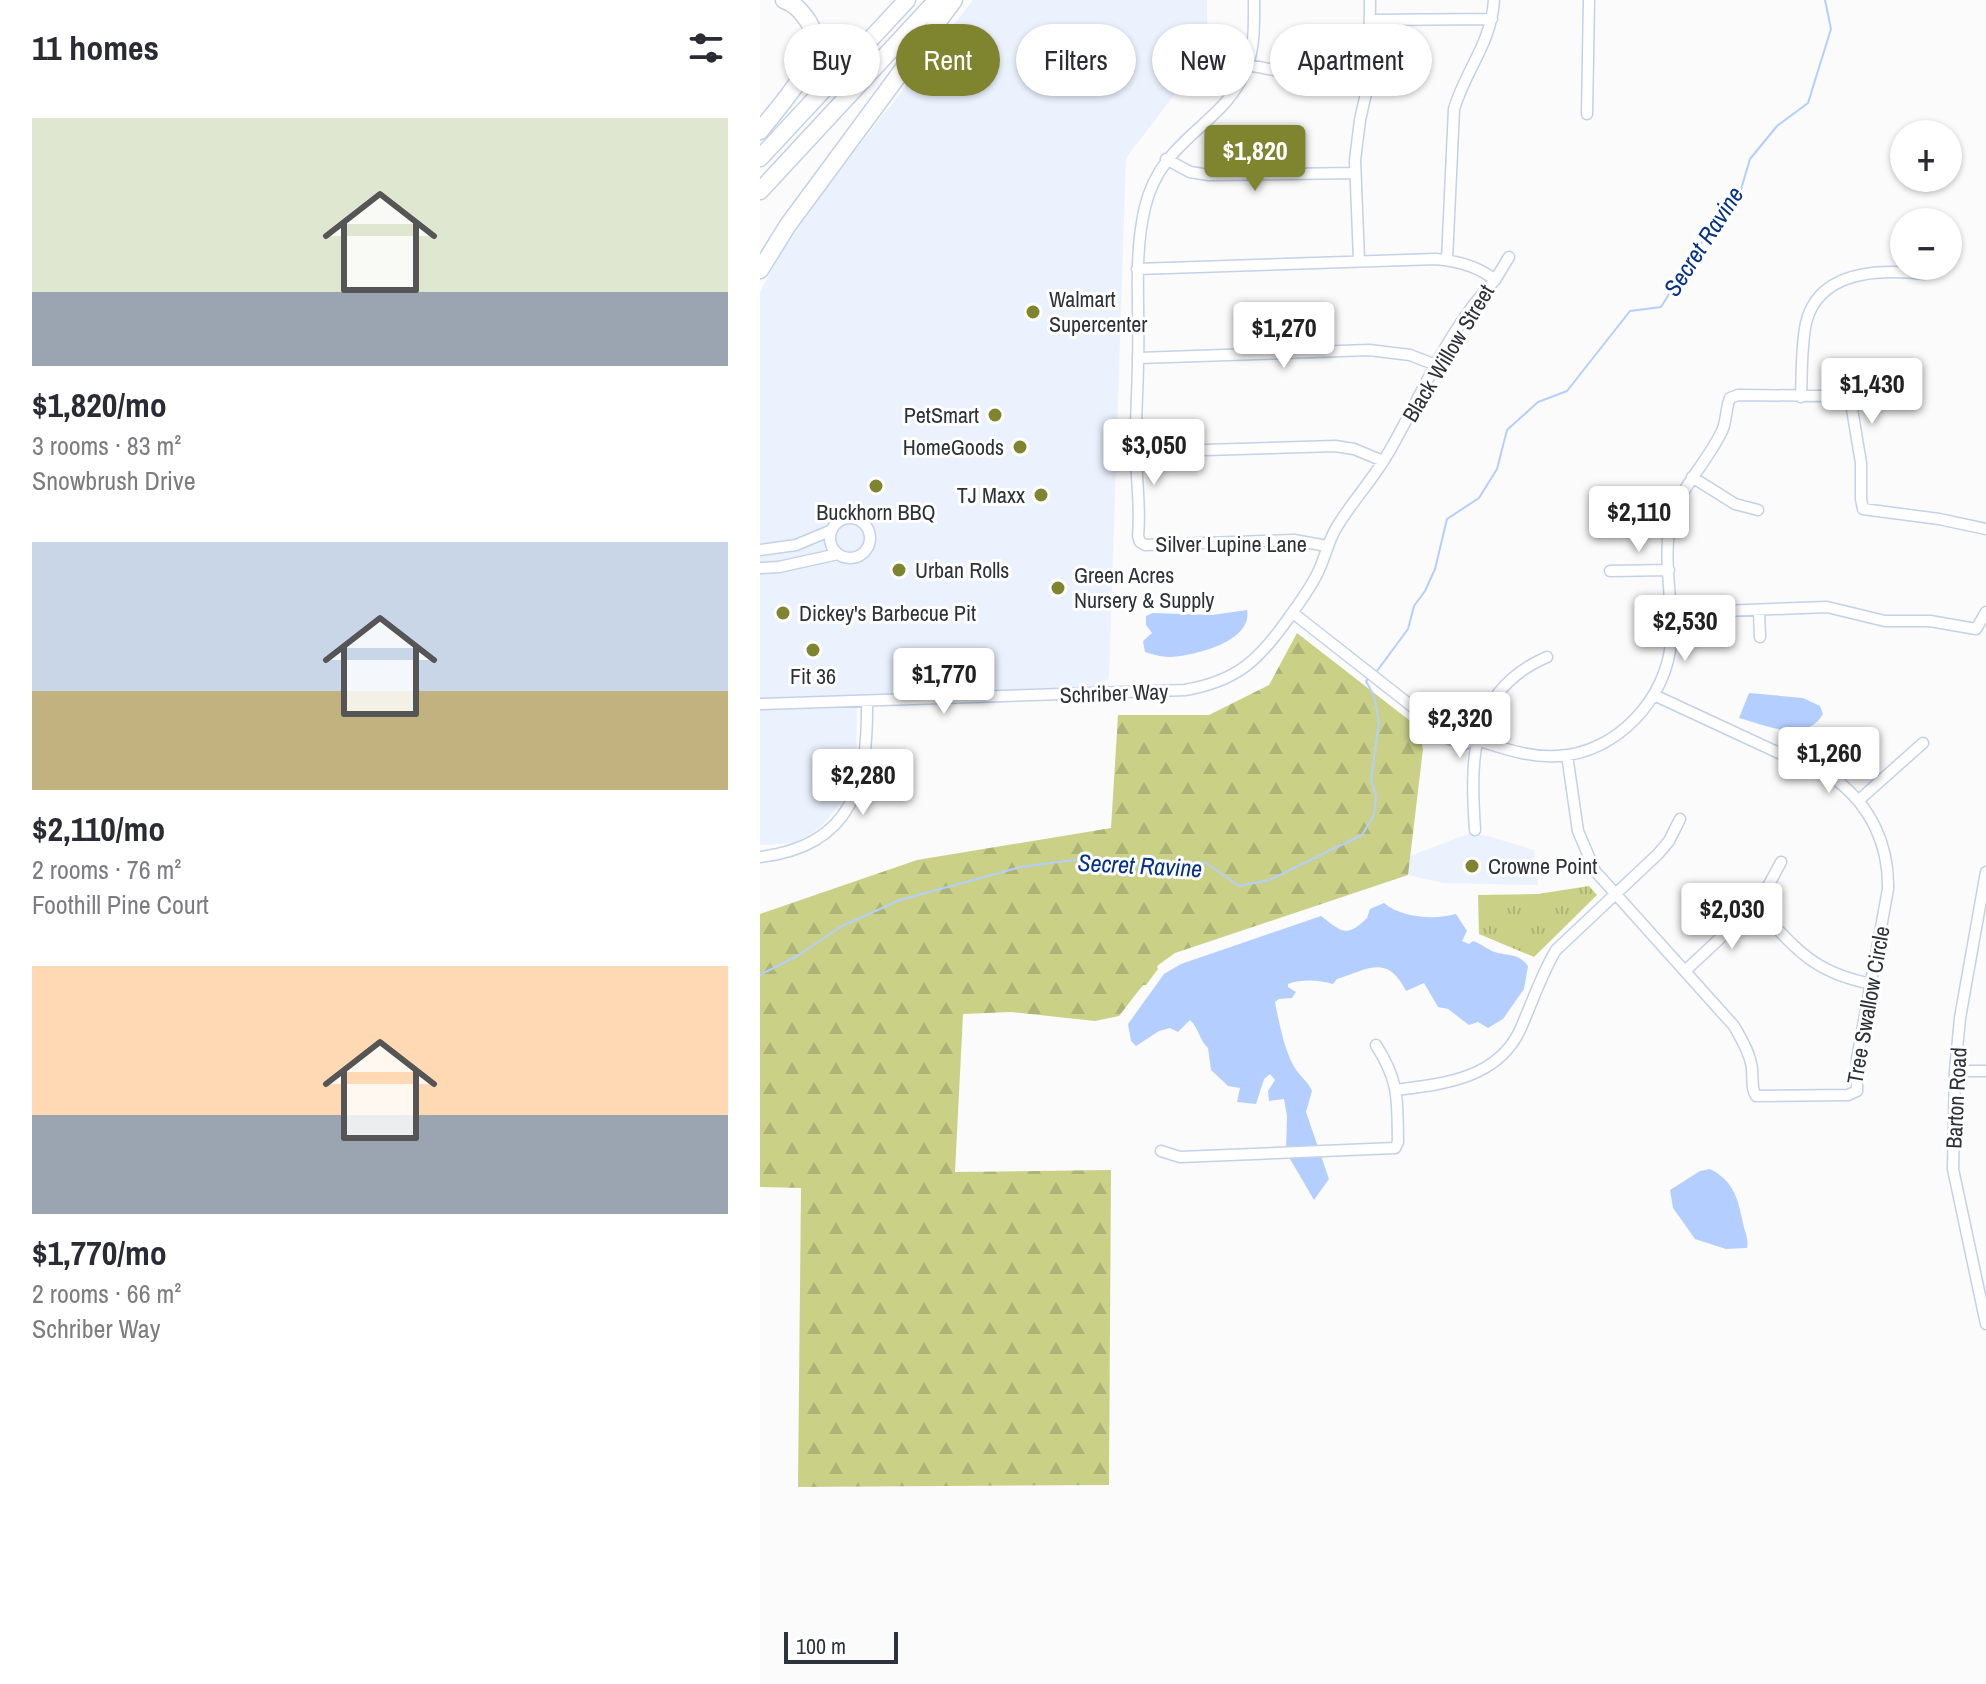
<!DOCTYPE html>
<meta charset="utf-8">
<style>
:root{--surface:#fff;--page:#f7f7f7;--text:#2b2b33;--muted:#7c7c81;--accent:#7f842f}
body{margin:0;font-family:"Archivo Narrow",sans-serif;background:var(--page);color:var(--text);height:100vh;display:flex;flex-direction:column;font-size:30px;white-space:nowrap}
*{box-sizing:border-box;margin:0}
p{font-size:26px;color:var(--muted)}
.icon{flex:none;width:44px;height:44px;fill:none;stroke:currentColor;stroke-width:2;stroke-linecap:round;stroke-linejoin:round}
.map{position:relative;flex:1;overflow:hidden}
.side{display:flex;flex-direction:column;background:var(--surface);width:760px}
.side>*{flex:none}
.guide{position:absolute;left:24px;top:24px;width:760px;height:72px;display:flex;gap:16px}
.fabs{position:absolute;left:1130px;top:120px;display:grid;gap:16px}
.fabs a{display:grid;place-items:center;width:72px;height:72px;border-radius:50%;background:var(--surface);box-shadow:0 2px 6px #0004;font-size:40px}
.scale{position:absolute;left:24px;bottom:20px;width:114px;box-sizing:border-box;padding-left:8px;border:4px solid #2e323b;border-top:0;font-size:22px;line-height:28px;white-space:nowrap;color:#2e323b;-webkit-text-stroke:6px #fff;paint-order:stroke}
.price{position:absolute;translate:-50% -68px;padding:0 18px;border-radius:8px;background:#fff;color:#222;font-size:26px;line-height:52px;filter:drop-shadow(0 2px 4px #0008)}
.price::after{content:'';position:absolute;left:50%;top:48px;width:24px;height:18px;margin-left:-12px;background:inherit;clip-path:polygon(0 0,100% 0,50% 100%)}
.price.active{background:var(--accent);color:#fff}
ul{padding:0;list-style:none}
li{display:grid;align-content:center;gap:16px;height:424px;padding:0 32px}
li span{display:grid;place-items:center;height:248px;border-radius:0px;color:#555}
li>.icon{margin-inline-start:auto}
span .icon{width:144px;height:144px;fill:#fffc;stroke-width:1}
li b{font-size:34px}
h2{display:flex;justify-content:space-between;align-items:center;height:96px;padding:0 32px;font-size:34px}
.pill{padding:0 28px;border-radius:36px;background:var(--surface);box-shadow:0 2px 6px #0004;font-size:28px;line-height:72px}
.pill.active{background:var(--accent);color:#fff}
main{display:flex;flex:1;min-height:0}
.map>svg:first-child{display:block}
</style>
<main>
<section class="side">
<h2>11 homes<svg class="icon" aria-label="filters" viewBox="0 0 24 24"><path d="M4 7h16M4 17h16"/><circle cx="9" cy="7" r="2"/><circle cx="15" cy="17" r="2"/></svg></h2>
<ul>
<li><span style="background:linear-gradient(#dfe7d0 70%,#9aa5b1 0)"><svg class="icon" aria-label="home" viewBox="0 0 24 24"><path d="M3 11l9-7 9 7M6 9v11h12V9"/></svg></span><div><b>$1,820/mo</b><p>3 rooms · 83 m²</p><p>Snowbrush Drive</p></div></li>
<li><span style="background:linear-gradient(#c9d6e8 60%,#c2b280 0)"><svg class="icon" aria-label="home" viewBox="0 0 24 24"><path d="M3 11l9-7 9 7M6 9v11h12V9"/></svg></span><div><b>$2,110/mo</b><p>2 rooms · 76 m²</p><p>Foothill Pine Court</p></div></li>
<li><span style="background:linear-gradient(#ffd9b3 60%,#9aa5b1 0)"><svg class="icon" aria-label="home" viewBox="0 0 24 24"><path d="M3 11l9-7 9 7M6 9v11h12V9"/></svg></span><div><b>$1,770/mo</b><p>2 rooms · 66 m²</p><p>Schriber Way</p></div></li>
</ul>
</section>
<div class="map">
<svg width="1226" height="1684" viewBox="0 0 1226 1684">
<defs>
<pattern id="forest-firs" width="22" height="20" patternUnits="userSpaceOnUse" patternTransform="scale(2)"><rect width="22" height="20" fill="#cad187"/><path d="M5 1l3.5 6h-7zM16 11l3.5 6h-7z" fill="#aeb475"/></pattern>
<pattern id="park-tufts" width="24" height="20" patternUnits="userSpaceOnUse" patternTransform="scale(2)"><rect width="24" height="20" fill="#cad187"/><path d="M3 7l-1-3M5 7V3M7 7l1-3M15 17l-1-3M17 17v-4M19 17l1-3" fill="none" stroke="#aeb475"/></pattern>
</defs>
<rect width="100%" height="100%" fill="#fbfbfb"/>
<path fill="#ebf2fe" d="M 213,0 L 447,0 L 447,52 L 366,158 L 349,679 L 331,687 L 97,698 L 96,767 L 82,802 L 60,828 L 35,843 L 0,845 L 0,292 L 19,256 L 63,192 Z
M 710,833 L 728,836 L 774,850 L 778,885 L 683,883 L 648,875 L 650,856 Z"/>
<path fill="url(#forest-firs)" d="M 537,633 L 658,727 L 663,749 L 648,875 L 415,953 L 397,966 L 398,969 L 386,985 L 383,985 L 359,1016 L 335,1021 L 251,1012 L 203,1014 L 195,1172 L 351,1170 L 349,1485 L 38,1487 L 41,1188 L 0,1187 L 0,914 L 157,860 L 351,828 L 358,715 L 449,715 L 509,685 Z"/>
<path fill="url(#park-tufts)" d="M 829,886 L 837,895 L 774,957 L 719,934 L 718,895 L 778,894 Z"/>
<path fill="#b4cfff" d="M 487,610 C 493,642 433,656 409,657 C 401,657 392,654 385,652 L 383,641 L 392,633 L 386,625 L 386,616 L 393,613 L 452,615 Z
M 989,693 L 1043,698 L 1060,706 L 1063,714 C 1046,744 1005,725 979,718 Z
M 624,903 C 642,918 674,920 696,914 L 707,931 L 702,941 L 709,944 L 713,941 C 722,944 729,951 738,953 C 750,956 760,954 768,966 L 764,989 L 743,1019 L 728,1028 L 718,1022 L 709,1025 L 688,1009 L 678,1007 L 664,983 L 646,991 C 627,954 609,969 577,979 L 573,984 C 558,980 543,979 528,984 L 528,987 L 536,992 L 532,998 L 519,999 L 515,1002 C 519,1022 525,1055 537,1071 C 543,1079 548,1082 552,1091 L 546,1112 L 569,1179 L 554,1200 L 526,1152 L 527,1116 L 524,1099 L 509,1101 L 508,1091 L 515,1080 L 510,1074 L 504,1079 L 496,1104 L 477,1102 L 480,1088 L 468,1086 L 451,1070 L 448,1048 C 439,1040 439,1028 430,1020 L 418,1032 L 410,1028 L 399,1031 L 376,1046 L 371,1041 L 368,1024 L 404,974 L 421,964 L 561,916 C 581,931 586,939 607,918 L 610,909 Z
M 950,1169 C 974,1181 978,1199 983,1223 C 985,1233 989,1239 987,1248 L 966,1249 L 935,1239 L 913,1208 L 910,1190 L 940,1171 Z"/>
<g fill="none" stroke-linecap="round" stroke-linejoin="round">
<path stroke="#b4cfff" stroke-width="2" d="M 617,671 L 648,629 L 654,606 L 665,591 L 675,569 L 687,519 L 719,498 L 737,469 L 747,430 L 778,402 L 807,391 L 870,311 L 901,307 L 944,239 L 954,216 L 979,196 L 990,159 L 1017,126 L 1048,103 L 1071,29 L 1065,0
M 0,975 L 37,956 L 82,926 L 140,900 L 261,867 L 314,860 L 378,867 L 413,862 L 446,863 L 479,886 L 509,880 L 602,835 L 614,815 L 616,796 L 611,780 L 619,722 L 614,696 L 606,681 L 609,678"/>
<defs>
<path id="minor" d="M 494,0 C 494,22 495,46 487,67 C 465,126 402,136 385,207 C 373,258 380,308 378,359 C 378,390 375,420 376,451 C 376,479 381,508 378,536 L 380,542 L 385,545 L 534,540 L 567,546
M 611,20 L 732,19
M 488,65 L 514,70 L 551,65
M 827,114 L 829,0
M 406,159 L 430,172 L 449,175 L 595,173
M 599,260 L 595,160 L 600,120 L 609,80 L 610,0
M 687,260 L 694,109 C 706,69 731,44 734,0
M 735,280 L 749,257
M 379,358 L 609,350 L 650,355 L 676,365
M 1041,397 C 1042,373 1041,347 1046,323 C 1059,269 1122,269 1165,274
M 376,452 L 575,446 L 594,449 L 623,461
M 932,477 L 975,504 L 998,510
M70 538a20 20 0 1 1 40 0a20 20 0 1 1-40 0Z
M 0,550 L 36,545 L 72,530
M 0,568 L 19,567 L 78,554
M 850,571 L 909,570
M 999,610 L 1000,637
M 533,613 L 663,715 C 670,736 686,737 705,744 L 713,739
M 910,613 L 1067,607 L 1125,621 L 1170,621 L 1216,629 L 1226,612
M 0,704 L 425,690 C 478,681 500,659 530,616 C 540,602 552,586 559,570 C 565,557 568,543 575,530 C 591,502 614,479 630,450 C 663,393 688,328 735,280 C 718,266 698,261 676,259 L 377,269
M 663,715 L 675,713 L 687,716 L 690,724 L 710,731 L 713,739 C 741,747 767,758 797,756 C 856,754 908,698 911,640 C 913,604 904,566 909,530 C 915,492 945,466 961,433 C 967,423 965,410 970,398 L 978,395 L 1085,396 L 1091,403 L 1101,463 L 1101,499 L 1103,509 L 1179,519 L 1226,529
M 807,755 L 818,831 L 835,871 L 974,1026 C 981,1038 988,1050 991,1063 C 994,1074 990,1087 996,1096 L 1088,1095 L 1097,1091 L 1097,1059 L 1128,889 C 1129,845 1111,806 1075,779 L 894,695
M 1099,800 L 1163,743
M 715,830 C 710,757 710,690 787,657
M 0,857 C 94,846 108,782 107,701
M 1226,872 L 1200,1018 L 1195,1071 L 1193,1169 L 1226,1324
M 995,906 C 1036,947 1050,972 1112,984
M 925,971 L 1000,901 L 1021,862
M 1195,1071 L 1226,1071
M 636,1090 C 683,1084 737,1079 760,1030 C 772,1003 781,975 796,950 L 898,854 L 909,841 L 920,819
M 401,1151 L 420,1157 L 635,1148 L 638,1142 C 637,1099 640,1083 616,1045"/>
<path id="highway" d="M 0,131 C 20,104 70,56 48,21 C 41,11 35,4 24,0
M 0,158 L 147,0
M 0,191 L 177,0
M 0,270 L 28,225 L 194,0"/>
</defs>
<use href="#minor" stroke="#c4d1e8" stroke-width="13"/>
<use href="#highway" stroke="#c4d1e8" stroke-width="19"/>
<use href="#minor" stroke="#fff" stroke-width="10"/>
<use href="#highway" stroke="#fff" stroke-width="16"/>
</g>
<g fill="#7f842f" stroke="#fff" stroke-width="3">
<circle cx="273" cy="312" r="8"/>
<circle cx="235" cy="415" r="8"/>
<circle cx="260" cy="447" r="8"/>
<circle cx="116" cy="486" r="8"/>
<circle cx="281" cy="495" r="8"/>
<circle cx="139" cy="570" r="8"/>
<circle cx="298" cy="588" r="8"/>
<circle cx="23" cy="613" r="8"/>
<circle cx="53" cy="650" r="8"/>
<circle cx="712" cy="866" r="8"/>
</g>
<g text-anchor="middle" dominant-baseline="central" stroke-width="6" stroke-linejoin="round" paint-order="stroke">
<g font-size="22" fill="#2e323b" stroke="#fff" text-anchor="start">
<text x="289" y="299">Walmart<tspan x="289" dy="25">Supercenter</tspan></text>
<text x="219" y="415" text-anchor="end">PetSmart</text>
<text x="244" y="447" text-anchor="end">HomeGoods</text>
<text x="265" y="495" text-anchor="end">TJ Maxx</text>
<text x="116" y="512" text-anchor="middle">Buckhorn BBQ</text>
<text x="155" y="570">Urban Rolls</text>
<text x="314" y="575">Green Acres<tspan x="314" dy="25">Nursery &amp; Supply</tspan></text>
<text x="39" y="613">Dickey's Barbecue Pit</text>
<text x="53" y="676" text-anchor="middle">Fit 36</text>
<text x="728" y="866">Crowne Point</text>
</g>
<g font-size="22" fill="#2e323b" stroke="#fff">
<text transform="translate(688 353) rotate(-59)">Black Willow Street</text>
<text x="471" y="544">Silver Lupine Lane</text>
<text transform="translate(354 693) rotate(-2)">Schriber Way</text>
<text transform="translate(1108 1005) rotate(-80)">Tree Swallow Circle</text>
<text transform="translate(1196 1098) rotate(-87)">Barton Road</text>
</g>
<g font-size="24" font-style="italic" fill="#06338a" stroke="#fff">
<text transform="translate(943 241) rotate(-57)">Secret Ravine</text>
<text transform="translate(380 865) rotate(3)">Secret Ravine</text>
</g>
</g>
</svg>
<div class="fabs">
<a>+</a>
<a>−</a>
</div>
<div class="scale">100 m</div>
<b class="price active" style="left:495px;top:193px">$1,820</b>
<b class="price" style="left:524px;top:370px">$1,270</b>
<b class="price" style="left:1112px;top:426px">$1,430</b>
<b class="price" style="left:394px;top:487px">$3,050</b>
<b class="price" style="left:879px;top:554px">$2,110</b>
<b class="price" style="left:925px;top:663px">$2,530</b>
<b class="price" style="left:184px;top:716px">$1,770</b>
<b class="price" style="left:700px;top:760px">$2,320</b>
<b class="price" style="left:1069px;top:795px">$1,260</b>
<b class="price" style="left:103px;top:817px">$2,280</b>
<b class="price" style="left:972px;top:951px">$2,030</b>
<div class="guide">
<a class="pill">Buy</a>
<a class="pill active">Rent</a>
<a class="pill">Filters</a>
<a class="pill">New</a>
<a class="pill">Apartment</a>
</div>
</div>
</main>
